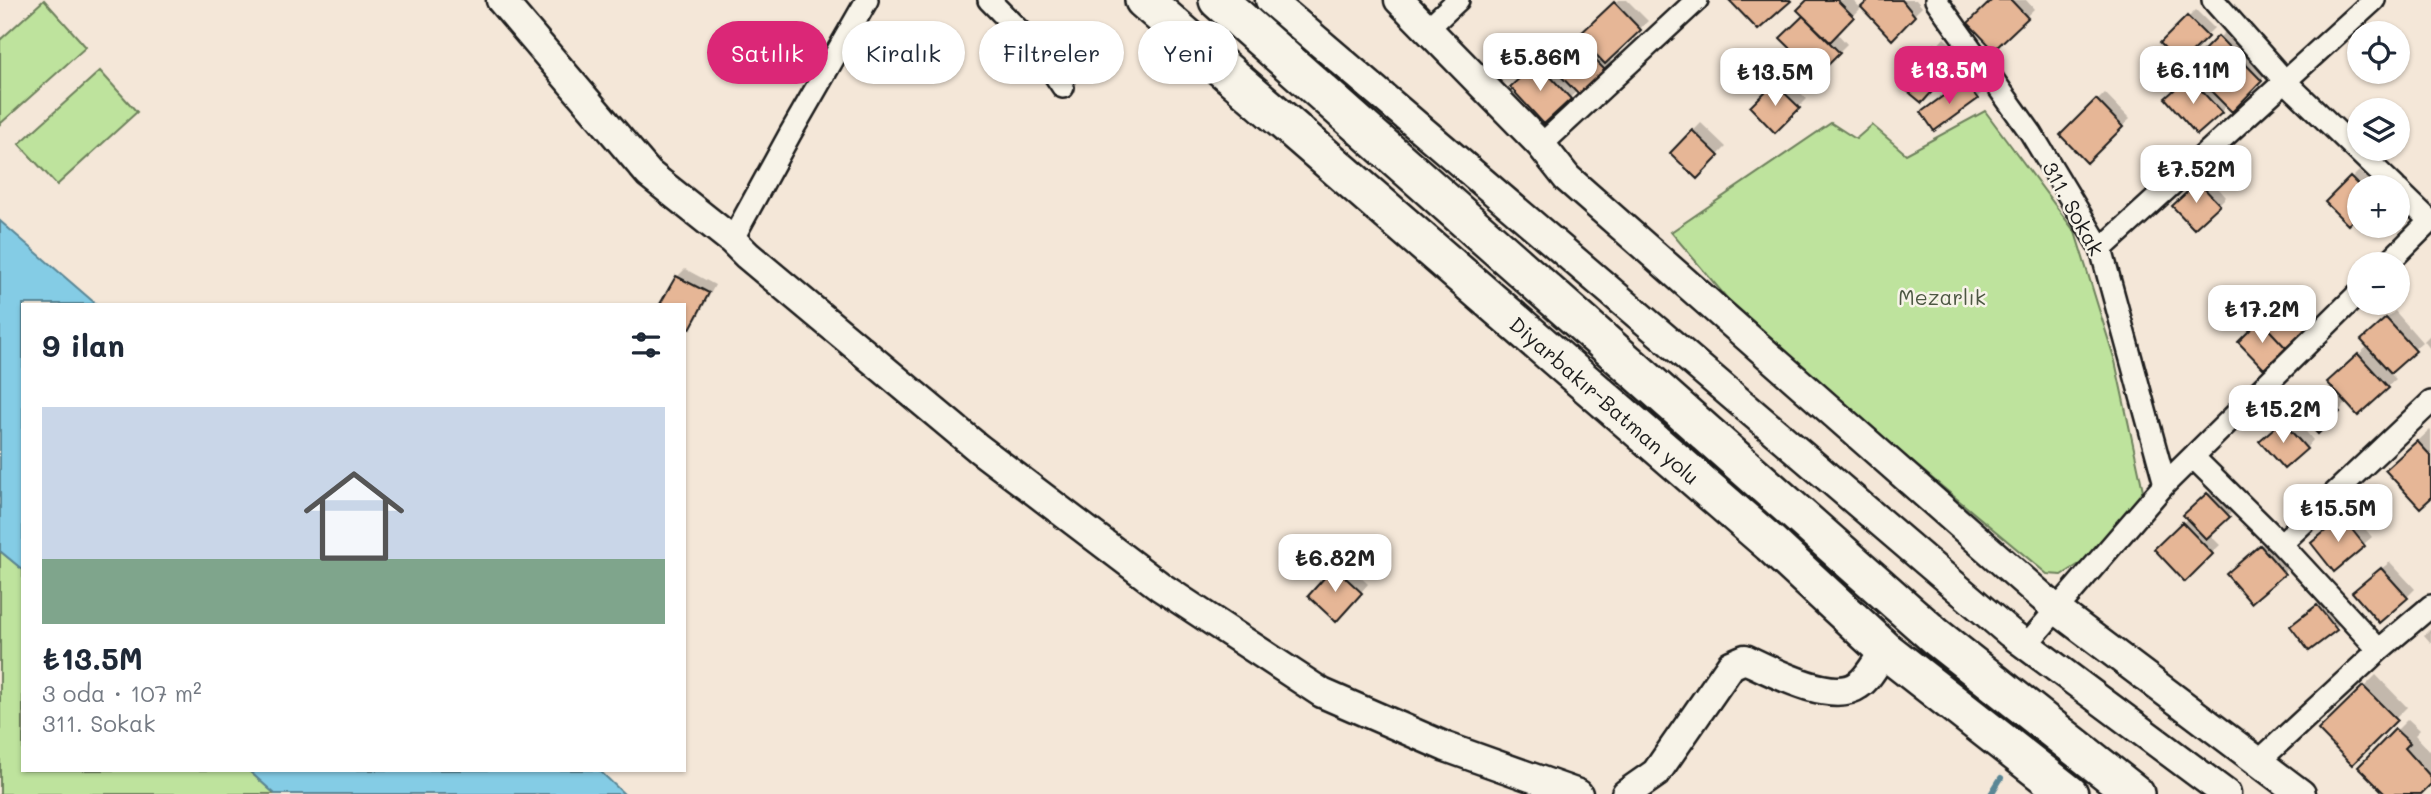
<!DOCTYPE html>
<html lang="tr">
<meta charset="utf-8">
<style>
:root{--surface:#fff;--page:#f6f6f7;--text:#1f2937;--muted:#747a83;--accent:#db2777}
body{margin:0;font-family:Mali,sans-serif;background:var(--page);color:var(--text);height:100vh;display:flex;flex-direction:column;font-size:26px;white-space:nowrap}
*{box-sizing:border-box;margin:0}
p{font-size:23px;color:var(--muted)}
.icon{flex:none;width:38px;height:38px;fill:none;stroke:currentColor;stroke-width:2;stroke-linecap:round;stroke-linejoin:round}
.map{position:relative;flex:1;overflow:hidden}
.sheet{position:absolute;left:21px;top:303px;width:665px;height:469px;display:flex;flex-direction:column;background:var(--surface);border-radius:0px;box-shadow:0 2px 5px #0004}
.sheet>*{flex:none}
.top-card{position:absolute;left:707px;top:21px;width:665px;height:63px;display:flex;gap:14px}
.controls{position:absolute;left:2347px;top:21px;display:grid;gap:14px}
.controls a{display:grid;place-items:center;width:63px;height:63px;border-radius:50%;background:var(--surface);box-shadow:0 2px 5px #0004;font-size:35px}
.price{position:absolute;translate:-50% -60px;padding:0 16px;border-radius:14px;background:#fff;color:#222;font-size:23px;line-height:46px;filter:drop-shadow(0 2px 4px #0008)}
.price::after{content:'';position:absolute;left:50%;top:42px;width:21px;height:16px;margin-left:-10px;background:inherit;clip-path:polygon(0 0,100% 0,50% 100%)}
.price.current{background:var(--accent);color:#fff}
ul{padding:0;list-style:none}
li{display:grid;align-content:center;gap:14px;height:371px;padding:0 21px}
li span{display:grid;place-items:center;height:217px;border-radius:0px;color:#555}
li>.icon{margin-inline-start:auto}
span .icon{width:126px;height:126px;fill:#fffc;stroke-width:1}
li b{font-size:30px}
h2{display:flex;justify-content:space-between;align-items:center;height:84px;padding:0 21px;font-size:30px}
.tag{padding:0 24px;border-radius:32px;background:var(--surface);box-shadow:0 2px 5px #0004;font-size:24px;line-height:63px}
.tag.current{background:var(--accent);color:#fff}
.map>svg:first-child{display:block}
</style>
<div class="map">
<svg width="2431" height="794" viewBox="0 0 2431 794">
<rect width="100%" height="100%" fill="#f4e7d8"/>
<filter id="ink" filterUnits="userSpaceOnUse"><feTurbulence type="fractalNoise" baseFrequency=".0143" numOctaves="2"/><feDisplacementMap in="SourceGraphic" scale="14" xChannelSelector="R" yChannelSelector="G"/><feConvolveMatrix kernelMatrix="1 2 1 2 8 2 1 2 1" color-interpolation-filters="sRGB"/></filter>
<g filter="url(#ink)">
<path fill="#bee39d" stroke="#6d805c" stroke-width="2" d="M 44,0 L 86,47 L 0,124 L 0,40 Z
M 100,71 L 137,112 L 57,185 L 19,144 Z
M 1985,111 L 2075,232 L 2115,361 L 2144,495 L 2084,561 L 2062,575 L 2047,574 L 1754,330 L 1671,232 L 1831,123 L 1856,139 L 1872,125 L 1906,154 Z
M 0,551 L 23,570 L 23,770 L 248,770 L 275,794 L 0,794 Z"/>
<path fill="#84cce5" stroke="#5a8695" stroke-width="2" d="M 0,221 L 96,304 L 23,304 L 23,570 L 0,551 Z
M 248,770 L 599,770 L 624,794 L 275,794 Z"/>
<path fill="#0003" d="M 1618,0 L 1627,0 L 1648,21 L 1608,59 L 1612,62 L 1580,94 L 1577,91 L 1544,122 L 1512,87 L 1545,56 L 1556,67 L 1584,40 L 1580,36 Z
M 1809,0 L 1852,0 L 1861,8 L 1837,33 L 1847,44 L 1818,73 L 1783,38 L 1805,16 Z
M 1871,0 L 1916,0 L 1922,7 L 1892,37 Z
M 1994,0 L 2026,0 L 2034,9 L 1994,48 Z
M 2196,10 L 2214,28 L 2180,61 L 2162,43 Z
M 2231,26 L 2273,68 L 2232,109 L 2227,105 L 2221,112 L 2175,91 L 2195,72 L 2190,67 Z
M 1944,38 L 1968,58 L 1945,81 L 1902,85 Z
M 1973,74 L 1984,90 L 1977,98 L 1923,112 Z
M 1783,76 L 1807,99 L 1775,131 L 1752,107 Z
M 2105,93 L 2130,119 L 2087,160 L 2063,135 Z
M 1701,123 L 1726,147 L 1697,176 L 1672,153 Z
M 2359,171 L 2375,187 L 2359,187 L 2328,202 Z
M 2207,175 L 2226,197 L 2219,204 L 2182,198 Z
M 685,269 L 715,285 L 697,319 L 690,327 L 684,304 L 662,304 L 677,277 Z
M 2293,292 L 2317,318 L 2265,367 L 2241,342 Z
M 2395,311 L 2422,342 L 2389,372 L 2396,379 L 2358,414 L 2348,402 L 2318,431 L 2304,417 L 2333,387 L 2329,382 L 2369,345 L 2371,332 Z
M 2431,334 L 2431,350 L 2424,341 Z
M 2291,414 L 2313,440 L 2306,448 L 2269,434 Z
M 2430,430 L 2431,431 L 2431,496 L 2399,458 Z
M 2216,487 L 2236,508 L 2209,534 L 2220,545 L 2185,579 L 2156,549 L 2188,518 L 2186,515 Z
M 2350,511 L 2372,537 L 2334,569 L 2321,535 Z
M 2269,539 L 2291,565 L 2251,601 L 2236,567 Z
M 1343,561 L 1368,584 L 1344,612 L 1335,568 Z
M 2390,562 L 2415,589 L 2407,597 L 2362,584 Z
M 2325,598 L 2343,621 L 2335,628 L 2300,618 Z
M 2431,628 L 2431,643 L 2424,635 Z
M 2376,675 L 2407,707 L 2352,762 L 2321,730 Z
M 2408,719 L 2420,730 L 2415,735 L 2431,752 L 2431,782 L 2419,794 L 2387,794 L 2360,767 Z"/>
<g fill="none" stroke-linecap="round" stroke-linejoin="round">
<path stroke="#5a8695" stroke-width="6" d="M 1991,794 L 2001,778"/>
</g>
<path fill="#e6b696" stroke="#1c1c1c" stroke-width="2" d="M 1729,0 L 1790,0 L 1791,1 L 1758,30 Z
M 1807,0 L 1837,0 L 1854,17 L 1830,42 L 1797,10 Z
M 1869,0 L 1902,0 L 1915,16 L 1892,40 L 1861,7 Z
M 1992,0 L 2011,0 L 2028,18 L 1994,50 L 1968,23 Z
M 1614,2 L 1641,30 L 1605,64 L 1578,36 Z
M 1803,16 L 1840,53 L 1818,75 L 1780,38 Z
M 2187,16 L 2208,37 L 2180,64 L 2160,43 Z
M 2218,36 L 2262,81 L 2232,112 L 2187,67 Z
M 1578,43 L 1606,71 L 1580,96 L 1553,68 Z
M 1935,45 L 1961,66 L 1946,83 L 1937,86 L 1922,103 L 1900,85 Z
M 1537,62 L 1571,99 L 1544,124 L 1510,87 Z
M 2189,77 L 2222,113 L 2197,135 L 2165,98 Z
M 1964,81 L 1978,99 L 1934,131 L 1921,112 Z
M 1774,83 L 1800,108 L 1775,133 L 1750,107 Z
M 2096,99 L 2123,127 L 2087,163 L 2060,135 Z
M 1692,130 L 1719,156 L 1697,179 L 1670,153 Z
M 2350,177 L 2360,187 L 2359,214 L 2348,225 L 2325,202 Z
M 2198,182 L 2220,205 L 2194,229 L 2172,206 Z
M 676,276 L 709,293 L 690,329 L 684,326 L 684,304 L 660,304 Z
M 2284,298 L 2310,327 L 2286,348 L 2260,320 Z
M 2386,318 L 2416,351 L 2391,373 L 2361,340 Z
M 2260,320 L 2286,348 L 2264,369 L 2238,342 Z
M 2358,354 L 2389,388 L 2358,416 L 2327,382 Z
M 2323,395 L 2340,412 L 2318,434 L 2301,417 Z
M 2282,421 L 2307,449 L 2284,469 L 2259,441 Z
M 2417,441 L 2431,456 L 2431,498 L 2420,508 L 2385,470 Z
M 2207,493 L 2230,517 L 2206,539 L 2183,515 Z
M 2342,517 L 2365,546 L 2334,572 L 2311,543 Z
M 2182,522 L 2213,554 L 2185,582 L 2154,549 Z
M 2260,545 L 2285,574 L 2251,603 L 2226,574 Z
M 1334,567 L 1362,593 L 1336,622 L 1308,596 Z
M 2381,568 L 2408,598 L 2379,623 L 2352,592 Z
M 2317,605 L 2337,630 L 2309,651 L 2290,626 Z
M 2363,686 L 2397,720 L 2352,765 L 2318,730 Z
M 2395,729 L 2410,743 L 2405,748 L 2431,777 L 2431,784 L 2421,794 L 2385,794 L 2358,767 Z"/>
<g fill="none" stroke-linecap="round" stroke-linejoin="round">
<defs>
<path id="street" d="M 989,0 L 1038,50 L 1063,87
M 1936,0 L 2031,133 L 2101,249 L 2165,484
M 2213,0 L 2284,80 L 2395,187
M 1426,30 L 1458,0
M 1541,145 L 1697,0
M 2398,190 L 2431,222
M 732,240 L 790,134 L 867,0
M 2101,249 L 2374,0
M 2387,264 L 2431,220
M 2193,457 L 2281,544 L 2379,650
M 2281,544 L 2431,402
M 2026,645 L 2165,484 L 2359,293
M 2258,762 L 2379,650 L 2431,606"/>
<path id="secondary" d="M 501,0 L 649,174 L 732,240 L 747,255 L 978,448 L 1161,587 L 1322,693 L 1446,747 L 1578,794
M 1270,0 L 2010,633 L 2226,794
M 1399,0 L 1541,145 L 1567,178 L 2057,610 L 2301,794
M 1626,794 L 1656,773 L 1731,665 L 1745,659 C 1771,671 1832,704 1858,685 C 1869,678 1877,661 1885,650"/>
<path id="highway" d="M 1144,0 L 1771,544 L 1885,650 L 2069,794
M 1218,0 L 1935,636 L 2135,794"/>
</defs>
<use href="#street" stroke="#1c1c1c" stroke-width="26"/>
<use href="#secondary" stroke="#1c1c1c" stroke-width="33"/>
<use href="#highway" stroke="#1c1c1c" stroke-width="42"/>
<use href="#street" stroke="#f7f3e8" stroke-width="21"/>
<use href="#secondary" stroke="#f7f3e8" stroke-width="28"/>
<use href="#highway" stroke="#f7f3e8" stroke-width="37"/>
</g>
</g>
<g text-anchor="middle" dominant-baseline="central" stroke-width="5" stroke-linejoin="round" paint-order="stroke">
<g font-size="21" fill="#1c1c1c" stroke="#f7f3e8">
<text transform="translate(2074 208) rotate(61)">311. Sokak</text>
<text transform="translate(1605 400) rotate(41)">Diyarbakır-Batman yolu</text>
</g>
<g font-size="21" fill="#4d5843" stroke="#f7f3e8">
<text x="1942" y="296">Mezarlık</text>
</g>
</g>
</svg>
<div class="controls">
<a><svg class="icon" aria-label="locate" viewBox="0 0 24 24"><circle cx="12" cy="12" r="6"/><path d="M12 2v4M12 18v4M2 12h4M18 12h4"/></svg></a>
<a><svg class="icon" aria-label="layers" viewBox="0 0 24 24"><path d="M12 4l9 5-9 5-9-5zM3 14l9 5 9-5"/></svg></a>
<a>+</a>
<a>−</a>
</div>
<b class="price" style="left:1540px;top:93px">₺5.86M</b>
<b class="price current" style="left:1949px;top:106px">₺13.5M</b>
<b class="price" style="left:2193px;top:106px">₺6.11M</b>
<b class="price" style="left:1775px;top:108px">₺13.5M</b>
<b class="price" style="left:2196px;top:205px">₺7.52M</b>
<b class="price" style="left:2262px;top:345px">₺17.2M</b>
<b class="price" style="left:2283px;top:445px">₺15.2M</b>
<b class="price" style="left:2338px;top:544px">₺15.5M</b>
<b class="price" style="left:1335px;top:594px">₺6.82M</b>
<div class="top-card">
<a class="tag current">Satılık</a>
<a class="tag">Kiralık</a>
<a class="tag">Filtreler</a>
<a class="tag">Yeni</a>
</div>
<section class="sheet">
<h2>9 ilan<svg class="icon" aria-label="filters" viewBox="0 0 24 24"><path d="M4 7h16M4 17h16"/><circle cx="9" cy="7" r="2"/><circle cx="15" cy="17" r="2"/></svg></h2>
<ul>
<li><span style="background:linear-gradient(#c9d6e8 70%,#7fa58c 0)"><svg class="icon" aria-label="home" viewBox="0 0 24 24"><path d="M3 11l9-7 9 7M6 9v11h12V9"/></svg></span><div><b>₺13.5M</b><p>3 oda · 107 m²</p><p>311. Sokak</p></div></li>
</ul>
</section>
</div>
